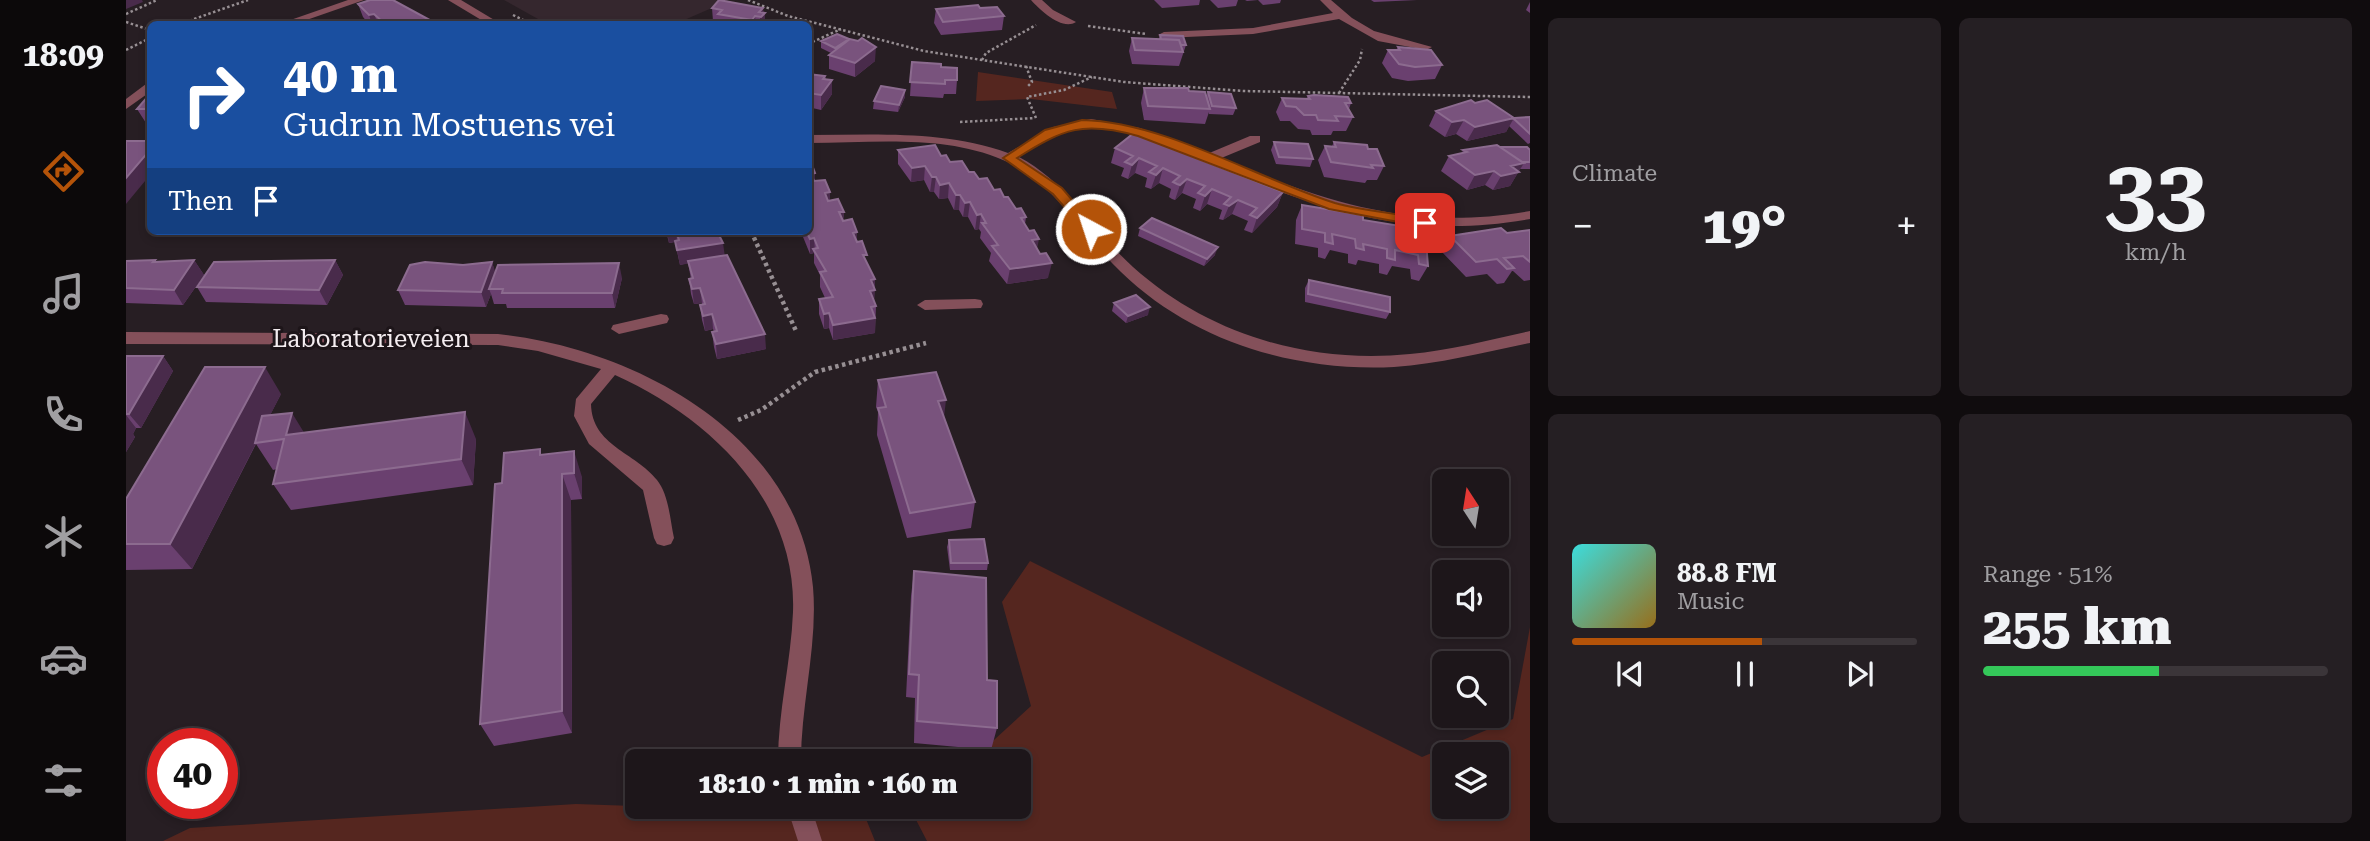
<!DOCTYPE html>
<meta charset="utf-8">
<style>
:root{--surface:#1d161a;--page:#251f23;--text:#f1f3f6;--muted:#a09fa2;--line:#3b3539;--accent:#b45309}
body{margin:0;font-family:"Roboto Serif",serif;background:var(--page);color:var(--text);height:100vh;display:flex;flex-direction:column;font-size:26px;white-space:nowrap}
*{box-sizing:border-box;margin:0}
p{font-size:23px;color:var(--muted)}
.icon{flex:none;width:38px;height:38px;fill:none;stroke:currentColor;stroke-width:2;stroke-linecap:round;stroke-linejoin:round}
.map{position:relative;flex:1;overflow:hidden}
.sheet{display:flex;flex-direction:column;gap:18px;padding:18px;background:#100c0e;width:840px}
.sheet>*{flex:none}
.banner{position:absolute;left:21px;top:21px;width:665px;height:214px;border-radius:10px;box-shadow:0 4px 10px #0003,0 0 0 2px var(--line);background:#1a4fa0;color:#fff;overflow:hidden}
.needle{width:46px;rotate:348deg}
.buttons{position:absolute;left:1306px;top:469px;display:grid;gap:14px}
.buttons a{display:grid;place-items:center;width:77px;height:77px;border-radius:10px;background:var(--surface);box-shadow:0 4px 10px #0003,0 0 0 2px var(--line);font-size:35px}
.speed{position:absolute;left:21px;top:728px;display:flex;gap:14px;font-size:35px;font-weight:700;text-align:center}
.speed>*{display:grid;place-content:center;width:91px;height:91px;border-radius:50%;background:var(--surface);box-shadow:0 4px 10px #0003,0 0 0 2px var(--line);line-height:1}
.speed .limit{border:10px solid #d22;background:#fff;color:#111}
.pin{position:absolute;display:grid;place-items:center;width:60px;height:60px;color:#fff;margin:-30px;border-radius:14px;box-shadow:0 4px 10px #0006}
.me{position:absolute;width:77px;margin:-38px;rotate:320deg;stroke-linejoin:round;filter:drop-shadow(0 0 5px #0008)}
.turn{display:flex;align-items:center;gap:24px;height:147px;padding:0 21px;font-size:32px}
.turn .icon{width:91px;height:91px;stroke-width:2.5}
.turn b{display:block;font-size:49px;line-height:60px}
.then{display:flex;align-items:center;height:66px;padding:0 21px;background:#0003;gap:14px;font-size:26px}
.big{font-size:52px;font-weight:800;line-height:1.1}
.sheet .widget{flex:1;display:flex;flex-direction:column;justify-content:center;gap:10px;min-width:0;padding:0 24px;border-radius:10px;background:var(--page)}
.sheet .dial{align-items:center;gap:0}
.dial b{font-size:91px;line-height:1}
.song{display:flex;align-items:center;gap:21px}
.cover{width:84px;height:84px;border-radius:10px;background:linear-gradient(135deg,hsl(180 70% 55%),hsl(40 70% 35%))}
.played{height:7px;border-radius:4px;background:linear-gradient(90deg,var(--accent) 55%,var(--line) 55%)}
.keys{display:flex;justify-content:space-around;direction:ltr}
.heat{display:flex;justify-content:space-between;align-items:center;font-size:38px;direction:ltr}
.charge{height:10px;border-radius:5px;background:linear-gradient(90deg,#34c759 51%,var(--line) 0)}
.sheet .tiles{flex:1;display:grid;gap:18px;grid-template-columns:repeat(2,1fr)}
.trip{position:absolute;left:499px;top:749px;width:406px;height:70px;border-radius:10px;background:var(--surface);box-shadow:0 4px 10px #0003,0 0 0 2px var(--line);font-weight:800;line-height:70px;text-align:center}
main{display:flex;flex:1;min-height:0}
.menu{display:flex;flex-direction:column;width:126px;justify-content:space-around;align-items:center;background:#0c090a;color:var(--muted)}
.menu .icon{width:49px;height:49px}
.menu .on{color:var(--accent)}
.menu b{font-size:32px;color:var(--text)}
.map>svg:first-child{display:block}
.built{fill:#35272e}
.green{fill:#55261f;fill-rule:evenodd}
.lines{fill:none;stroke-linecap:round;stroke-linejoin:round}
.path-far1{stroke:#978f93;stroke-width:2.5;stroke-dasharray:2.5 2.5;stroke-linecap:butt}
.path{stroke:#978f93;stroke-width:4.5;stroke-dasharray:3.5 3.5;stroke-linecap:butt}
.minor{fill:#84505a;fill-rule:evenodd}
.wall{fill:#6a406f}
.shaded-wall{fill:#492b4b}
.building{fill:#79537d;stroke:#8c6b8f;stroke-width:2}
.route{fill:#b45309;stroke:#753606;stroke-width:2}
.labels{text-anchor:middle;stroke-width:6;stroke-linejoin:round;paint-order:stroke}
.street-label{font-size:24px;fill:#f4edf0;stroke:#1d1519}
</style>
<main>
<nav class="menu">
<b>18:09</b>
<svg class="icon on" aria-label="directions" viewBox="0 0 24 24"><path d="M12 3l9 9-9 9-9-9zM9 14v-3h6M13 9l2 2-2 2"/></svg>
<svg class="icon" aria-label="music" viewBox="0 0 24 24"><path d="M9 18V5l10-2v13"/><circle cx="6" cy="18" r="3"/><circle cx="16" cy="16" r="3"/></svg>
<svg class="icon" aria-label="phone" viewBox="0 0 24 24"><path d="M5 4h4l2 5-3 2q2 4 5 5l2-3 5 2v4C11 20 4 13 5 4z"/></svg>
<svg class="icon" aria-label="climate" viewBox="0 0 24 24"><path d="M12 3v18M4 7l16 10M4 17L20 7"/></svg>
<svg class="icon" aria-label="car" viewBox="0 0 24 24"><path d="M5 17H2v-5l4-1 3-4h7l3 4 3 1v5h-3M9 17h6M6 11h13"/><circle cx="7" cy="17" r="2"/><circle cx="17" cy="17" r="2"/></svg>
<svg class="icon" aria-label="filters" viewBox="0 0 24 24"><path d="M4 7h16M4 17h16"/><circle cx="9" cy="7" r="2"/><circle cx="15" cy="17" r="2"/></svg>
</nav>
<div class="map">
<svg width="1404" height="841" viewBox="0 0 1404 841">
<rect width="100%" height="100%" fill="#271e23"/>
<path class="built" d="M378 0H601L602 1 549 24H421Z"/>
<path class="green" d="M852 72 986 92 991 109 905 99 850 101Z
M904 561 1296 757 1387 719 1404 627V841H801L787 814 795 807H892V761H845L905 706 876 602ZM1318 754H1370V807H1318Z
M450 804 738 814 749 841H37L64 828Z"/>
<g class="lines">
<path class="path-far1" d="M622 0 662 16 798 51 998 82 1117 91 1404 97
M0 14 31 0
M387 15 405 24
M0 22 24 30
M54 24 122 0
M962 26 1020 34
M682 44 715 29
M0 50 24 38
M856 60 860 53 910 25
M900 66 906 82 901 87
M1213 93 1234 60 1236 49
M910 118 901 97 938 90 966 77
M834 122 909 118"/>
<path class="path" d="M625 231 670 331
M612 420 635 410 689 372 800 343"/>
<path class="minor" d="M222 0H238L169 24H153Z
M322 0H335L375 24H362Z
M905 0H916L927 10 950 22C936 31 914 10 905 0Z
M1194 0H1205L1226 18 1248 31 1306 47 1300 50 1252 41 1213 19 1127 34 1038 38 1032 35 1038 32 1127 28 1207 13Z
M20 84H24V92L0 109V99Z
M965 119 1014 128 1081 154 1124 136H1134V142L1093 159C1203 202 1284 232 1404 211V219C1285 240 1199 211 1090 167 1051 152 1009 126 965 127 938 127 914 142 893 157 942 183 967 231 1007 267 1083 335 1183 364 1284 354 1324 350 1364 340 1404 331V343C1359 352 1314 364 1268 367 1170 372 1067 342 995 272 956 235 929 182 877 160 817 134 746 143 682 143V135C750 135 817 130 882 153L927 127Z
M849 299 855 300 857 304 855 308 799 310 791 305 799 300Z
M535 314 541 315 543 319 541 323 493 334 485 329 487 325Z
M0 332 372 334C508 348 672 434 687 587 692 644 675 703 675 761H652C652 711 665 662 667 612 671 500 584 418 489 375L465 404C466 446 509 452 531 480 543 495 544 520 548 538L545 544 538 546 531 544 528 538 517 490 463 444 448 416 450 399 475 369 412 351 372 345 0 344Z
M661 807H685L696 841H672Z"/>
</g>
<path class="wall" d="M1028 0H1074L1073 5 1036 8Z
M1084 0H1112L1110 6 1092 8Z
M1119 0H1155L1154 3 1137 5 1132 0 1121 1Z
M1245 0H1291L1248 2Z
M1404 2V13L1400 10Z
M232 4 311 24H243L237 17Z
M586 8 637 13 639 24H593V22L587 21Z
M854 8 878 16 876 30 815 35 808 23 810 9Z
M1034 35 1060 45 1053 66 1006 64 1003 51 1006 38 1033 39Z
M695 41 749 61 729 77 703 69V55L705 53 695 48Z
M1272 47 1316 65 1309 79 1282 81 1266 78 1256 63 1262 50H1270Z
M786 62 815 67 831 80 830 94H818L817 98 784 96Z
M682 74 699 76 700 79 706 80V94L695 110 682 107Z
M1018 88 1063 91 1080 97 1082 92 1110 108 1107 115 1083 114V112L1079 124 1018 120 1015 103Z
M779 90V97L772 112 747 109 748 101Z
M24 94V123H20L11 109Z
M1182 96 1225 103 1223 109 1227 117 1220 131H1207L1205 135H1186L1184 130 1172 129 1164 121H1154L1150 112 1156 98 1180 99Z
M1349 103 1388 118 1404 117V143L1402 144 1383 126 1380 132 1341 141 1330 134 1319 137 1303 126 1310 111Z
M1148 142 1187 159 1184 167 1150 164 1145 150Z
M1208 142 1242 149 1258 166 1251 180H1241L1239 183 1198 177 1192 160 1199 146H1206Z
M1374 147 1404 150V169H1394L1384 186 1367 190 1359 185 1341 190 1315 171 1323 156 1336 153 1337 150Z
M989 148 1157 192 1151 207 1126 233 1118 230 1122 221 1106 214 1097 220 1093 219 1096 210 1081 204 1074 211 1067 208 1070 199 1056 193 1049 200 1046 199 1043 197 1045 189 1033 183 1025 189 1019 187 1021 178 1009 173 1002 179 995 176 998 168 985 163Z
M772 150 815 156 824 162 843 172 878 197 890 209 900 217 899 224 911 249 922 278 881 284 863 261 865 253 854 238 855 232 853 229 849 230 842 217H837L833 210H828L822 198 813 199 808 192H804L798 180 785 182 772 164Z
M689 173V181L704 201 718 212 717 221 731 232V242L749 279 748 302 750 306 749 333 707 340 703 328 698 329 693 314V299L699 298 694 287V275L688 263V253L684 254 675 232 671 233 670 231H682Z
M1176 205 1237 220 1299 230 1302 266 1293 281 1285 279 1284 269 1266 266 1261 275 1253 273V264L1232 260 1230 265 1222 263V254L1204 250 1199 259 1192 257V248L1169 244 1170 220Z
M1014 228 1089 255 1078 266 1012 236Z
M1404 230V280L1398 281 1387 271H1386L1378 283 1371 284 1361 274 1340 277 1315 251 1324 236 1381 233Z
M540 231H591L598 255 640 349 591 359 588 347 586 332H588L587 329 579 331 576 320 574 305 576 304V303L568 304 565 294 563 279H565L562 263 554 265 549 242 543 243Z
M29 260 31 262 68 260 78 275 57 305 0 303V261Z
M209 260 217 275 201 305 80 302 71 287Z
M366 262 369 273 496 278 489 308H381L380 304H368L365 294 360 307 279 305 272 290 337 265Z
M1183 280 1264 312 1260 319 1179 302V288Z
M988 303 1022 315 1000 323 986 311Z
M0 356H37L47 371 15 428H10L7 434 9 437 0 452Z
M752 380 818 417 849 502 845 528 781 538 751 435 752 412 750 407Z
M155 394 144 415 178 433 350 439 347 485 165 510 147 484 151 469 147 470 130 444 66 569 0 570V499Z
M416 455 456 477V499L445 500 446 733 368 746 354 724 376 483Z
M823 540 862 563 861 570H824L821 547Z
M788 571 861 680 871 728 865 750 788 743 789 698 780 697 785 596Z"/>
<path class="shaded-wall" d="M0 0H16L17 2 0 9Z
M637 8 638 14 639 13V24H635L633 12Z
M248 14 252 24H246L243 15Z
M629 16 630 24H626V20Z
M750 47 749 61 729 77V63Z
M699 76 700 89 706 80V94L695 110V95L697 79Z
M779 90V97L772 112 773 105Z
M1388 118 1380 132 1341 141 1349 127Z
M1338 120 1330 134 1319 137 1326 122Z
M24 150V175L0 204V178Z
M1013 158 1009 173 1002 179 1006 165Z
M1398 163 1384 186 1367 190 1375 176 1385 166Z
M799 166 798 180 785 182 786 168Z
M1037 168 1033 183 1025 189 1030 175Z
M1368 171 1359 185 1341 190 1349 175Z
M689 173V188L685 174Z
M806 177H810L808 192H804Z
M1061 179 1056 193 1049 200 1054 185Z
M823 183 822 198 813 199 814 185Z
M1086 189 1081 204 1074 211 1079 196Z
M704 192V207L699 193Z
M1157 192 1151 207 1126 233 1131 218Z
M830 195H834L833 210H828Z
M1112 200 1106 214 1097 220 1103 206Z
M844 202 842 217H837L839 203Z
M713 212H718L717 226Z
M855 214 853 229 849 230 851 215Z
M541 231H550L551 241 543 243Z
M731 232V247L727 233Z
M688 238 689 251 687 249 688 253 684 254V239Z
M913 239 910 254 906 240Z
M597 243 599 257 554 265 551 250Z
M1092 247 1089 255 1078 266 1081 259Z
M68 260 78 275 57 305 48 290Z
M209 260 217 275 201 305 193 290Z
M366 262 371 277 363 289 365 294 360 307 355 292Z
M493 263 496 278 489 308 486 293Z
M926 263 922 278 881 284 884 269Z
M749 279 748 305 743 306 745 280Z
M574 288 576 303 568 304 566 289Z
M1024 307 1022 315 1000 323 1002 316Z
M703 313V328L698 329V314Z
M586 314 587 329 579 331 577 316Z
M749 318V333L707 340V325Z
M639 334 640 349 591 359 590 344Z
M37 356 47 371 15 428 3 414Z
M139 367 155 394 66 569 44 544Z
M820 400 817 426 812 401Z
M339 412 350 439 347 485 335 459Z
M166 413 182 439 160 435Z
M0 415 10 428 7 434 9 437 0 452Z
M448 451 456 477V499L448 473Z
M436 474 445 500 446 733 436 711Z"/>
<path class="building" d="M244 0H267L311 24H266L265 23 259 24 248 14 243 15 232 4Z
M593 0 637 8 633 12 639 13 635 17 629 16 626 20 592 14 596 10 586 8Z
M852 5 854 8 871 7 878 16 817 22 810 9Z
M668 20 677 24H659Z
M711 34 723 39 709 48 695 41Z
M1034 35 1057 36 1060 45H1055L1053 40 1035 39Z
M736 38 750 47 729 63 703 55 724 39 732 41Z
M1006 38 1053 40 1057 52 1009 50Z
M1272 47 1305 50 1316 65 1289 67 1273 64 1262 50H1274Z
M786 62 815 64V67L831 68V80H819V84L784 82Z
M682 74 699 76 697 79 706 80 695 95 682 93Z
M755 86 779 90 773 105 748 101Z
M1018 88H1062L1063 91 1079 92 1084 109 1022 106Z
M1082 92 1105 94 1110 108 1086 106Z
M24 94V109H11Z
M1188 95 1222 97 1225 103H1219L1227 117 1209 116 1212 121 1192 120 1190 115H1178L1170 107 1160 106 1156 98 1184 99 1182 96Z
M1345 100 1349 103 1361 100 1388 118 1349 127 1338 120 1326 122 1310 111Z
M1404 117V134L1387 118Z
M1008 133 1157 192 1131 218 1124 215 1131 208 1112 200 1103 206 1098 204 1105 197 1086 189 1079 196 1072 193 1079 186 1061 179 1054 185 1051 184 1047 182 1054 176 1037 168 1030 175 1023 172 1031 166 1013 158 1006 165 999 162 1007 156 989 148Z
M0 141H24V150L0 178Z
M1148 142 1182 144 1187 159 1153 157Z
M1208 142 1241 145 1242 149H1251L1258 166 1245 165 1247 168 1205 162 1199 146 1210 147Z
M809 145 815 156 820 155 824 162 836 161 843 172H848L853 179 861 178 868 190 874 189 878 197H882L890 209 895 208 900 217 895 218 903 231 908 230 913 239 906 240 914 254 920 253 926 263 884 269 866 246 872 245 856 223H860L855 214 851 215 844 202 839 203 834 195H830L823 183 814 185 810 177H806L799 166 786 168 772 150Z
M1371 145 1398 163 1385 166 1393 172 1375 176 1368 171 1349 175 1323 156 1341 152 1337 150Z
M1374 147H1401L1404 150V162H1396Z
M682 162H685L689 173 685 174 688 181 699 180 704 192 699 193 702 201 712 199 718 212H713L717 221 726 219 731 232 727 233 731 242 736 241 741 255H737L749 279 745 280 749 290 744 291 750 306 745 307 749 318 707 325 703 313 698 314 693 299 707 297 694 272 700 271 687 249 692 248 688 238 684 239 680 231H682Z
M1176 205 1237 215V220L1299 230 1302 266 1293 264 1292 255 1269 250V260L1261 258V249L1237 244 1238 250 1230 248 1229 239 1206 234 1207 244 1199 242V233L1176 229Z
M1026 218 1092 247 1081 259 1014 228Z
M1375 228 1381 233 1404 230V262L1397 256 1378 258 1388 268 1381 269 1371 259 1350 262 1324 236Z
M550 231H591L597 243 551 250 549 241 553 240Z
M601 255 639 334 590 344 586 332 591 331 586 314 577 316 574 305 579 304 574 288 566 289 563 279 567 278 562 261Z
M29 260 27 262 68 260 48 290 0 288V261Z
M209 260 193 290 71 287 88 262Z
M299 262 337 265 366 262 355 292 272 290 284 265Z
M493 263 486 293H376L377 289H363L372 265Z
M1183 280 1264 297V312L1182 294Z
M1010 295 1024 307 1002 316 988 303Z
M0 356H37L3 414H0Z
M79 367H139L44 544H0V499Z
M810 372 820 400 812 401 849 502 784 513 752 408 760 407 752 380Z
M339 412 335 459 147 484 158 439 129 443 136 416 166 413 160 435Z
M414 449V455L448 451V473L436 474V711L354 724 369 484 376 483 378 453Z
M858 539 862 563H825L823 540Z
M788 571 860 578 861 680 871 681V728L791 721 793 675 783 674Z"/>
<path class="route" d="M956 120C1039 122 1130 178 1209 203 1238 211 1269 213 1299 219L1305 223 1299 227 1203 209 1012 136C958 121 938 128 891 158L936 188 971 229 960 232 927 194 877 158 919 130Z"/>
<g class="labels">
<g class="street-label">
<text x="245" y="347">Laboratorieveien</text>
</g>
</g>
</svg>
<div class="buttons">
<a><svg class="needle" viewBox="-14 -14 28 28"><path d="M0-13l5 13h-10z" fill="#e53935"/><path d="M0 13l5-13h-10z" fill="#a09fa2"/></svg></a>
<a><svg class="icon" aria-label="sound" viewBox="0 0 24 24"><path d="M4 9h4l5-4v14l-5-4H4zM17 9q2 3 0 6"/></svg></a>
<a><svg class="icon" aria-label="search" viewBox="0 0 24 24"><circle cx="10" cy="10" r="6"/><path d="M15 15l6 6"/></svg></a>
<a><svg class="icon" aria-label="layers" viewBox="0 0 24 24"><path d="M12 4l9 5-9 5-9-5zM3 14l9 5 9-5"/></svg></a>
</div>
<div class="speed"><div class="limit">40</div></div>
<div class="pin" style="left:1299px;top:223px;background:#d93025"><svg class="icon" aria-label="arrive" viewBox="0 0 24 24"><path d="M6 21V4h12l-3 4 3 4H6"/></svg></div>
<svg class="me" style="left:965px;top:229px" viewBox="-20 -20 40 40"><circle r="17" fill="#b45309" stroke="#fff" stroke-width="3"/><path d="M0-11L8 9 0 5-8 9z" fill="#fff"/></svg>
<div class="trip">18:10 · 1 min · 160 m</div>
<div class="banner">
<div class="turn"><svg class="icon" aria-label="right" viewBox="0 0 24 24"><path d="M7 20v-9h11M14 6l5 5-5 5"/></svg><div><b>40 m</b>Gudrun Mostuens vei</div></div>
<div class="then">Then<svg class="icon" aria-label="arrive" viewBox="0 0 24 24"><path d="M6 21V4h12l-3 4 3 4H6"/></svg></div>
</div>
</div>
<section class="sheet">
<div class="tiles">
<div class="widget"><p>Climate</p>
<div class="heat"><a>−</a><b class="big">19°</b><a>+</a></div>
</div>
<div class="widget dial"><b>33</b><p>km/h</p></div>
<div class="widget">
<div class="song"><i class="cover"></i><div><b>88.8 FM</b><p>Music</p></div></div>
<div class="played"></div>
<div class="keys"><svg class="icon" aria-label="previous" viewBox="0 0 24 24"><path d="M18 5L8 12l10 7zM5 5v14"/></svg><svg class="icon" aria-label="pause" viewBox="0 0 24 24"><path d="M8 5v14M16 5v14"/></svg><svg class="icon" aria-label="next" viewBox="0 0 24 24"><path d="M6 5l10 7-10 7zM19 5v14"/></svg></div>
</div>
<div class="widget"><p>Range · 51%</p><b class="big">255 km</b><div class="charge"></div></div>
</div>
</section>
</main>
